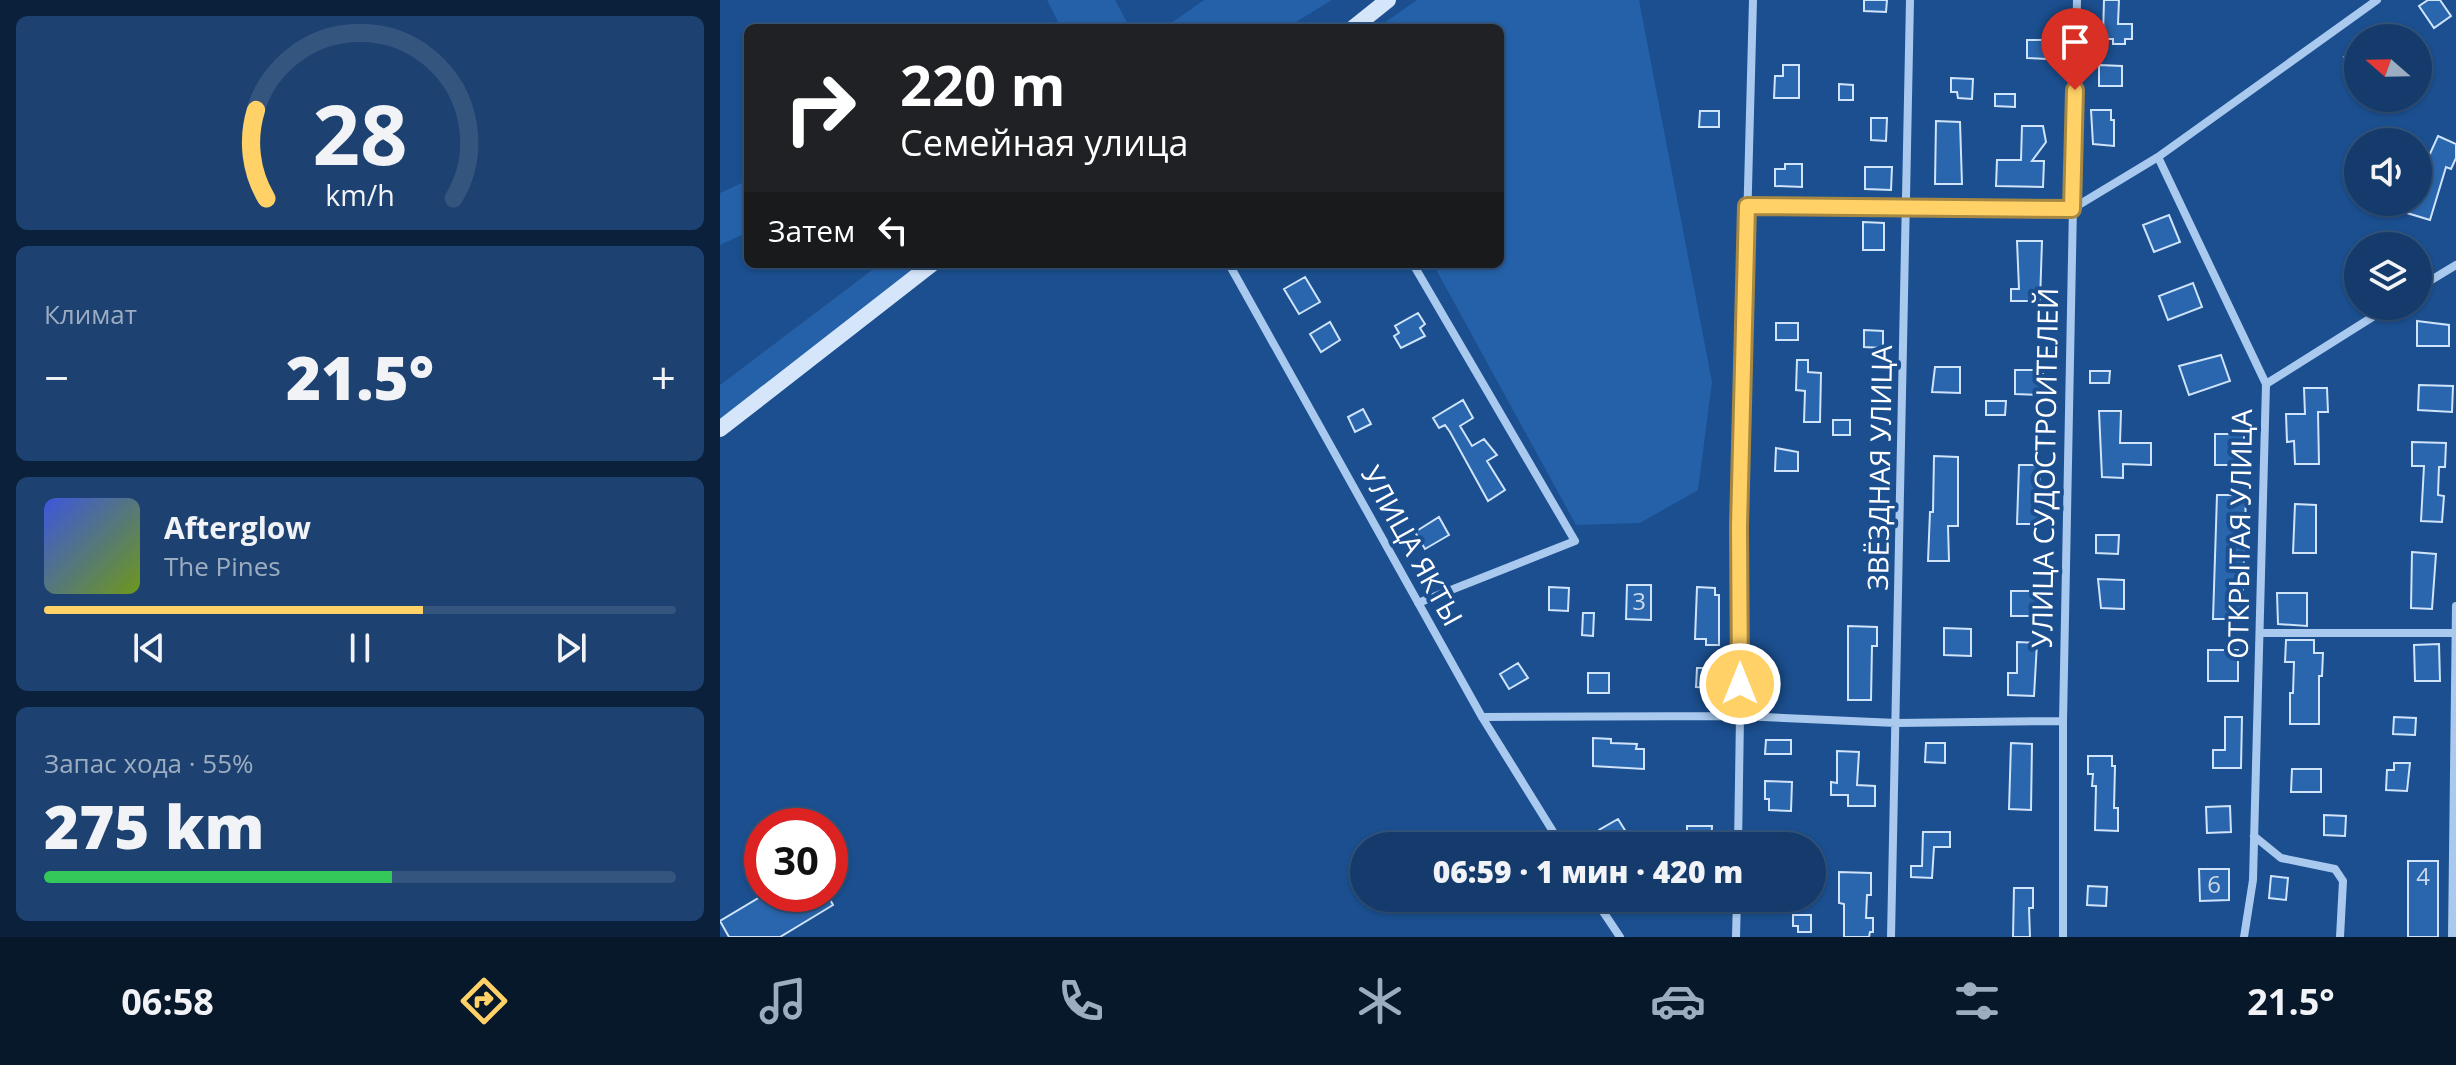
<!DOCTYPE html>
<html lang="ru">
<meta charset="utf-8">
<style>
:root{--surface:#143b6b;--page:#1d4271;--text:#f1f3f6;--muted:#9dadc1;--line:#33557e;--accent:#ffd166}
body{margin:0;font-family:"Open Sans",sans-serif;background:var(--page);color:var(--text);height:100vh;display:flex;flex-direction:column;font-size:30px;white-space:nowrap}
*{box-sizing:border-box;margin:0}
p{font-size:26px;color:var(--muted)}
.icon{flex:none;width:44px;height:44px;fill:none;stroke:currentColor;stroke-width:2;stroke-linecap:round;stroke-linejoin:round}
.map{position:relative;flex:1;overflow:hidden}
.sheet{display:flex;flex-direction:column;gap:16px;padding:16px;background:#0b203b;width:720px}
.sheet>*{flex:none}
.guide{position:absolute;left:24px;top:24px;width:760px;height:244px;border-radius:12px;box-shadow:0 2px 6px #0004,0 0 0 2px var(--line);background:#202124;color:#fff;overflow:hidden}
.needle{width:52px;rotate:290deg}
.buttons{position:absolute;left:1624px;top:24px;display:grid;gap:16px}
.buttons a{display:grid;place-items:center;width:88px;height:88px;border-radius:50%;background:var(--surface);box-shadow:0 2px 6px #0004,0 0 0 2px var(--line);font-size:40px}
.speed{position:absolute;left:24px;top:808px;display:flex;gap:16px;font-size:40px;font-weight:700;text-align:center}
.speed>*{display:grid;place-content:center;width:104px;height:104px;border-radius:50%;background:var(--surface);box-shadow:0 2px 6px #0004,0 0 0 2px var(--line);line-height:1}
.speed .limit{border:12px solid #d22;background:#fff;color:#111}
.pin{position:absolute;display:grid;place-items:center;width:68px;height:68px;color:#fff;margin:-82px -34px;border-radius:50% 50% 50% 0;rotate:-45deg;box-shadow:0 0 8px #0007}
.pin .icon{rotate:45deg}
.me{position:absolute;width:88px;margin:-44px;rotate:0deg;stroke-linejoin:round;filter:drop-shadow(0 0 6px #0008)}
.turn{display:flex;align-items:center;gap:28px;height:168px;padding:0 24px;font-size:36px}
.turn .icon{width:104px;height:104px;stroke-width:2.5}
.turn b{display:block;font-size:56px;line-height:68px}
.then{display:flex;align-items:center;height:76px;padding:0 24px;background:#0003;gap:16px;font-size:30px}
.big{font-size:60px;font-weight:800;line-height:1.1}
.sheet .widget{flex:1;display:flex;flex-direction:column;justify-content:center;gap:12px;min-width:0;padding:0 28px;border-radius:12px;background:var(--page)}
.sheet .dial{align-items:center;gap:0}
.dial svg{height:208px;overflow:visible;fill:none;stroke:var(--line);stroke-width:7;stroke-linecap:round;text-anchor:middle}
.dial text{fill:var(--text);stroke:none}
.song{display:flex;align-items:center;gap:24px}
.cover{width:96px;height:96px;border-radius:12px;background:linear-gradient(135deg,hsl(230 70% 55%),hsl(80 70% 35%))}
.played{height:8px;border-radius:4px;background:linear-gradient(90deg,var(--accent) 60%,var(--line) 60%)}
.keys{display:flex;justify-content:space-around;direction:ltr}
.heat{display:flex;justify-content:space-between;align-items:center;font-size:44px;direction:ltr}
.charge{height:12px;border-radius:6px;background:linear-gradient(90deg,#34c759 55%,var(--line) 0)}
.trip{position:absolute;left:630px;top:832px;width:476px;height:80px;border-radius:40px;background:var(--surface);box-shadow:0 2px 6px #0004,0 0 0 2px var(--line);font-weight:800;line-height:80px;text-align:center}
.dock{display:flex;height:128px;justify-content:space-around;align-items:center;background:#08182b;color:var(--muted)}
.dock .icon{width:56px;height:56px}
.dock .selected{color:var(--accent)}
.dock b{font-size:36px;color:var(--text)}
main{display:flex;flex:1;min-height:0}
.map>svg:first-child{display:block}
.green{fill:#2461a8}
.building{fill:#2a66ad;stroke:#cfe3fa;stroke-width:2}
.lines{fill:none;stroke-linecap:round;stroke-linejoin:round}
.street{stroke:#a9c9ee;stroke-width:8}
.secondary{stroke:#d6e6fa;stroke-width:16}
.route-casing{stroke:#a68842;stroke-width:20}
.route{stroke:#ffd166;stroke-width:14}
.labels{text-anchor:middle;stroke-width:8;stroke-linejoin:round;paint-order:stroke}
.number-label{font-size:24px;fill:#cad9ea}
.street-label{font-size:28px;fill:#fff;stroke:#1b4f8f}
</style>
<main>
<section class="sheet">
<div class="widget dial"><svg viewBox="0 0 100 80">
<path d="M14 69A42 42 0 1 1 86 69"/>
<path d="M14 69A42 42 0 0 1 10 35" stroke="#ffd166"/>
<text x="50" y="56" font-size="32" font-weight="700">28</text>
<text x="50" y="72" font-size="11">km/h</text>
</svg></div>
<div class="widget"><p>Климат</p>
<div class="heat"><a>−</a><b class="big">21.5°</b><a>+</a></div>
</div>
<div class="widget">
<div class="song"><i class="cover"></i><div><b>Afterglow</b><p>The Pines</p></div></div>
<div class="played"></div>
<div class="keys"><svg class="icon" aria-label="previous" viewBox="0 0 24 24"><path d="M18 5L8 12l10 7zM5 5v14"/></svg><svg class="icon" aria-label="pause" viewBox="0 0 24 24"><path d="M8 5v14M16 5v14"/></svg><svg class="icon" aria-label="next" viewBox="0 0 24 24"><path d="M6 5l10 7-10 7zM19 5v14"/></svg></div>
</div>
<div class="widget"><p>Запас хода · 55%</p><b class="big">275 km</b><div class="charge"></div></div>
</section>
<div class="map">
<svg width="1736" height="937" viewBox="0 0 1736 937">
<rect width="100%" height="100%" fill="#1b4f8f"/>
<path class="green" d="M327 0H395L410 28H341Z
M484 0H612L566 28H444Z
M697 0H919L992 382 978 490 920 523 856 525 713 264H780V28H657Z
M28 180V232L0 245V193Z
M160 264H204L0 432V385Z"/>
<path class="building" d="M1144 0H1167L1166 12 1144 11Z
M1384 0H1399L1398 24H1412V39H1405V44H1393V39H1386V35H1383Z
M1708 0H1720L1731 16 1714 28 1699 6Z
M1307 40H1327V59L1307 58Z
M1638 47V77L1624 57Z
M1063 65H1079V98H1054L1055 76H1063Z
M1379 65 1402 66V86H1379Z
M1231 78 1253 79 1252 99 1238 98 1237 92H1231Z
M1119 84 1133 85V100H1119Z
M1275 94H1295V107L1275 106Z
M1371 110H1391V120H1394V146L1373 144Z
M980 111H999V127H979Z
M1151 118H1167L1166 141 1151 140Z
M1216 121 1240 122 1242 184H1215Z
M1302 126H1323L1326 142 1312 161H1324L1323 187 1276 186 1277 160H1301Z
M1718 136 1736 144V158L1731 169 1726 167 1710 220 1687 213 1691 202H1698V180Z
M1065 164H1082V187L1055 186V169H1065Z
M1145 167H1172L1171 190 1145 189Z
M1449 215 1460 242 1434 252 1423 225Z
M1143 222 1164 223V250H1143Z
M1297 241H1322L1320 301H1291V289H1299Z
M585 277 600 302 579 314 564 289Z
M1473 283 1482 307 1448 320 1439 296Z
M698 313 705 324 700 328 705 336 681 348 674 336 679 333 675 326Z
M1697 321 1729 325V346H1697Z
M610 322 620 340 601 352 590 334Z
M1056 323H1078V340H1056Z
M1144 330 1163 331V348L1144 347Z
M1501 355 1510 381 1469 395 1459 366Z
M1077 360H1088V372L1101 373 1100 422H1084L1085 391 1076 390Z
M1215 367H1240V393L1212 392Z
M1295 370H1323L1322 395 1295 394Z
M1370 371H1390L1389 383H1370Z
M1699 385 1733 386 1732 412 1698 410Z
M1584 388H1607L1608 412H1598L1599 464H1575L1574 441 1567 442 1566 414H1585Z
M743 400 753 418 740 426 752 446 764 439 777 455 767 461 785 490 768 501 730 432 725 425 719 428 713 418Z
M1266 401H1286L1285 415H1266Z
M643 409 651 424 635 432 628 417Z
M1379 411H1401L1400 443H1431V465L1403 464V478L1382 477Z
M1113 420H1130V435H1113Z
M1495 434H1524V465H1495Z
M1692 442 1726 443 1725 467H1719L1718 495 1724 496 1722 522 1701 521 1704 466H1692Z
M1056 448 1078 452V471H1055Z
M1214 456 1238 457V526H1228L1229 561H1208L1210 512H1213Z
M1299 465H1320L1319 524H1297Z
M1497 495H1526L1522 619H1493Z
M1575 504 1596 505V553H1573Z
M719 517 729 535 705 549 695 532Z
M1376 535H1399L1398 554 1376 553Z
M1692 552 1716 554 1712 609 1691 608Z
M1378 579 1404 580V609L1381 608Z
M907 585H931V620L906 619Z
M829 587 849 588 848 611 829 610Z
M977 587 995 588V595H999V645H986V639H975Z
M1291 591H1318V616H1291Z
M1557 593H1587V626L1558 624Z
M863 613H874L873 636 862 635Z
M1128 626 1157 627V646H1152L1151 700H1128Z
M1224 628 1251 629V656L1224 655Z
M1566 640H1594V653H1603L1602 676H1599V724H1570V693H1573L1574 662H1565Z
M1297 642 1317 643 1314 696 1288 695V673H1297Z
M1719 644 1720 681H1695L1694 645Z
M1488 650H1518V681H1488Z
M798 663 808 678 789 689 780 674Z
M977 668H999L998 688 976 687Z
M868 673H889V693H868Z
M1505 717H1522L1521 768H1493V750H1505Z
M1674 717 1696 718 1695 735 1673 734Z
M873 738 891 739V743L917 744 916 749H924V769L873 766Z
M1046 740H1071V754H1045Z
M1206 743H1225V763L1205 762Z
M1291 743 1312 744 1311 810 1289 809Z
M1117 751 1139 752 1137 785 1155 786V806H1128V795H1111V782L1117 783Z
M1368 756H1392V766H1395L1394 808H1398V831L1375 830 1376 786H1372L1373 774H1368Z
M1674 763H1690L1687 791 1666 790 1667 770H1674Z
M1572 769H1601V792H1571Z
M1045 781 1072 782 1071 811 1049 810V799H1045Z
M1510 806 1511 832 1487 833 1486 807Z
M1604 815 1626 816 1625 836 1604 835Z
M898 819 911 840 901 846H884L878 835 879 830Z
M967 826H992L991 846H967Z
M1203 832H1230V847H1214L1212 878 1191 877V866H1202Z
M1688 861H1718V937H1688Z
M1479 869H1509V900L1480 901Z
M1119 872 1151 873V895H1147L1146 918H1153V932H1150L1149 937H1124V904L1119 903Z
M1551 876 1568 878 1566 900 1549 898Z
M1368 886 1387 887 1386 906 1367 905Z
M1294 888H1313V908H1309L1310 937H1293Z
M45 894H107L113 905 60 937H9L0 921Z
M1073 915H1091V932H1078V926H1073Z"/>
<g class="lines">
<path class="street" d="M1438 157 1546 384 1533 880 1524 937
M1027 206 1352 209 1438 157 1657 0
M509 264 762 717 842 846
M693 264 855 541 698 603
M1698 288 1736 265
M1546 384 1670 306
M1540 633H1736
M762 717 1020 716 1176 723 1343 721
M1534 836 1561 858 1615 869 1623 881 1620 937
M1018 846 1020 716 1019 526 1033 0
M874 898 900 937
M1016 937 1017 898
M1171 937 1190 0
M1343 937V721L1357 0
M1732 937 1736 606"/>
<path class="secondary" d="M633 28 668 0
M0 429 212 264"/>
</g>
<g class="lines">
<defs>
<path id="route" d="M1020 684 1019 526 1027 206 1352 209 1355 90"/>
</defs>
<use href="#route" class="route-casing"/>
<use href="#route" class="route"/>
</g>
<g class="labels">
<g class="number-label">
<text x="919" y="610">3</text>
<text x="1703" y="885">4</text>
<text x="1494" y="893">6</text>
</g>
<g class="street-label">
<text transform="translate(1160 468) rotate(-89)" y="10">ЗВЁЗДНАЯ УЛИЦА</text>
<text transform="translate(1325 468) rotate(-89)" y="10">УЛИЦА СУДОСТРОИТЕЛЕЙ</text>
<text transform="translate(1520 534) rotate(-89)" y="10">ОТКРЫТАЯ УЛИЦА</text>
<text transform="translate(692 546) rotate(61)" y="10">УЛИЦА ЯКТЫ</text>
</g>
</g>
</svg>
<div class="buttons">
<a><svg class="needle" viewBox="-14 -14 28 28"><path d="M0-13l5 13h-10z" fill="#e53935"/><path d="M0 13l5-13h-10z" fill="#9dadc1"/></svg></a>
<a><svg class="icon" aria-label="sound" viewBox="0 0 24 24"><path d="M4 9h4l5-4v14l-5-4H4zM17 9q2 3 0 6"/></svg></a>
<a><svg class="icon" aria-label="layers" viewBox="0 0 24 24"><path d="M12 4l9 5-9 5-9-5zM3 14l9 5 9-5"/></svg></a>
</div>
<div class="speed"><div class="limit">30</div></div>
<div class="pin" style="left:1355px;top:90px;background:#d93025"><svg class="icon" aria-label="arrive" viewBox="0 0 24 24"><path d="M6 21V4h12l-3 4 3 4H6"/></svg></div>
<svg class="me" style="left:1020px;top:684px" viewBox="-20 -20 40 40"><circle r="17" fill="#ffd166" stroke="#fff" stroke-width="3"/><path d="M0-11L8 9 0 5-8 9z" fill="#fff"/></svg>
<div class="trip">06:59 · 1 мин · 420 m</div>
<div class="guide">
<div class="turn"><svg class="icon" aria-label="right" viewBox="0 0 24 24"><path d="M7 20v-9h11M14 6l5 5-5 5"/></svg><div><b>220 m</b>Семейная улица</div></div>
<div class="then">Затем<svg class="icon" aria-label="left" viewBox="0 0 24 24"><path d="M17 20v-9H6M10 6l-5 5 5 5"/></svg></div>
</div>
</div>
</main>
<nav class="dock">
<b>06:58</b>
<svg class="icon selected" aria-label="directions" viewBox="0 0 24 24"><path d="M12 3l9 9-9 9-9-9zM9 14v-3h6M13 9l2 2-2 2"/></svg>
<svg class="icon" aria-label="music" viewBox="0 0 24 24"><path d="M9 18V5l10-2v13"/><circle cx="6" cy="18" r="3"/><circle cx="16" cy="16" r="3"/></svg>
<svg class="icon" aria-label="phone" viewBox="0 0 24 24"><path d="M5 4h4l2 5-3 2q2 4 5 5l2-3 5 2v4C11 20 4 13 5 4z"/></svg>
<svg class="icon" aria-label="climate" viewBox="0 0 24 24"><path d="M12 3v18M4 7l16 10M4 17L20 7"/></svg>
<svg class="icon" aria-label="car" viewBox="0 0 24 24"><path d="M5 17H2v-5l4-1 3-4h7l3 4 3 1v5h-3M9 17h6M6 11h13"/><circle cx="7" cy="17" r="2"/><circle cx="17" cy="17" r="2"/></svg>
<svg class="icon" aria-label="filters" viewBox="0 0 24 24"><path d="M4 7h16M4 17h16"/><circle cx="9" cy="7" r="2"/><circle cx="15" cy="17" r="2"/></svg>
<b>21.5°</b>
</nav>
